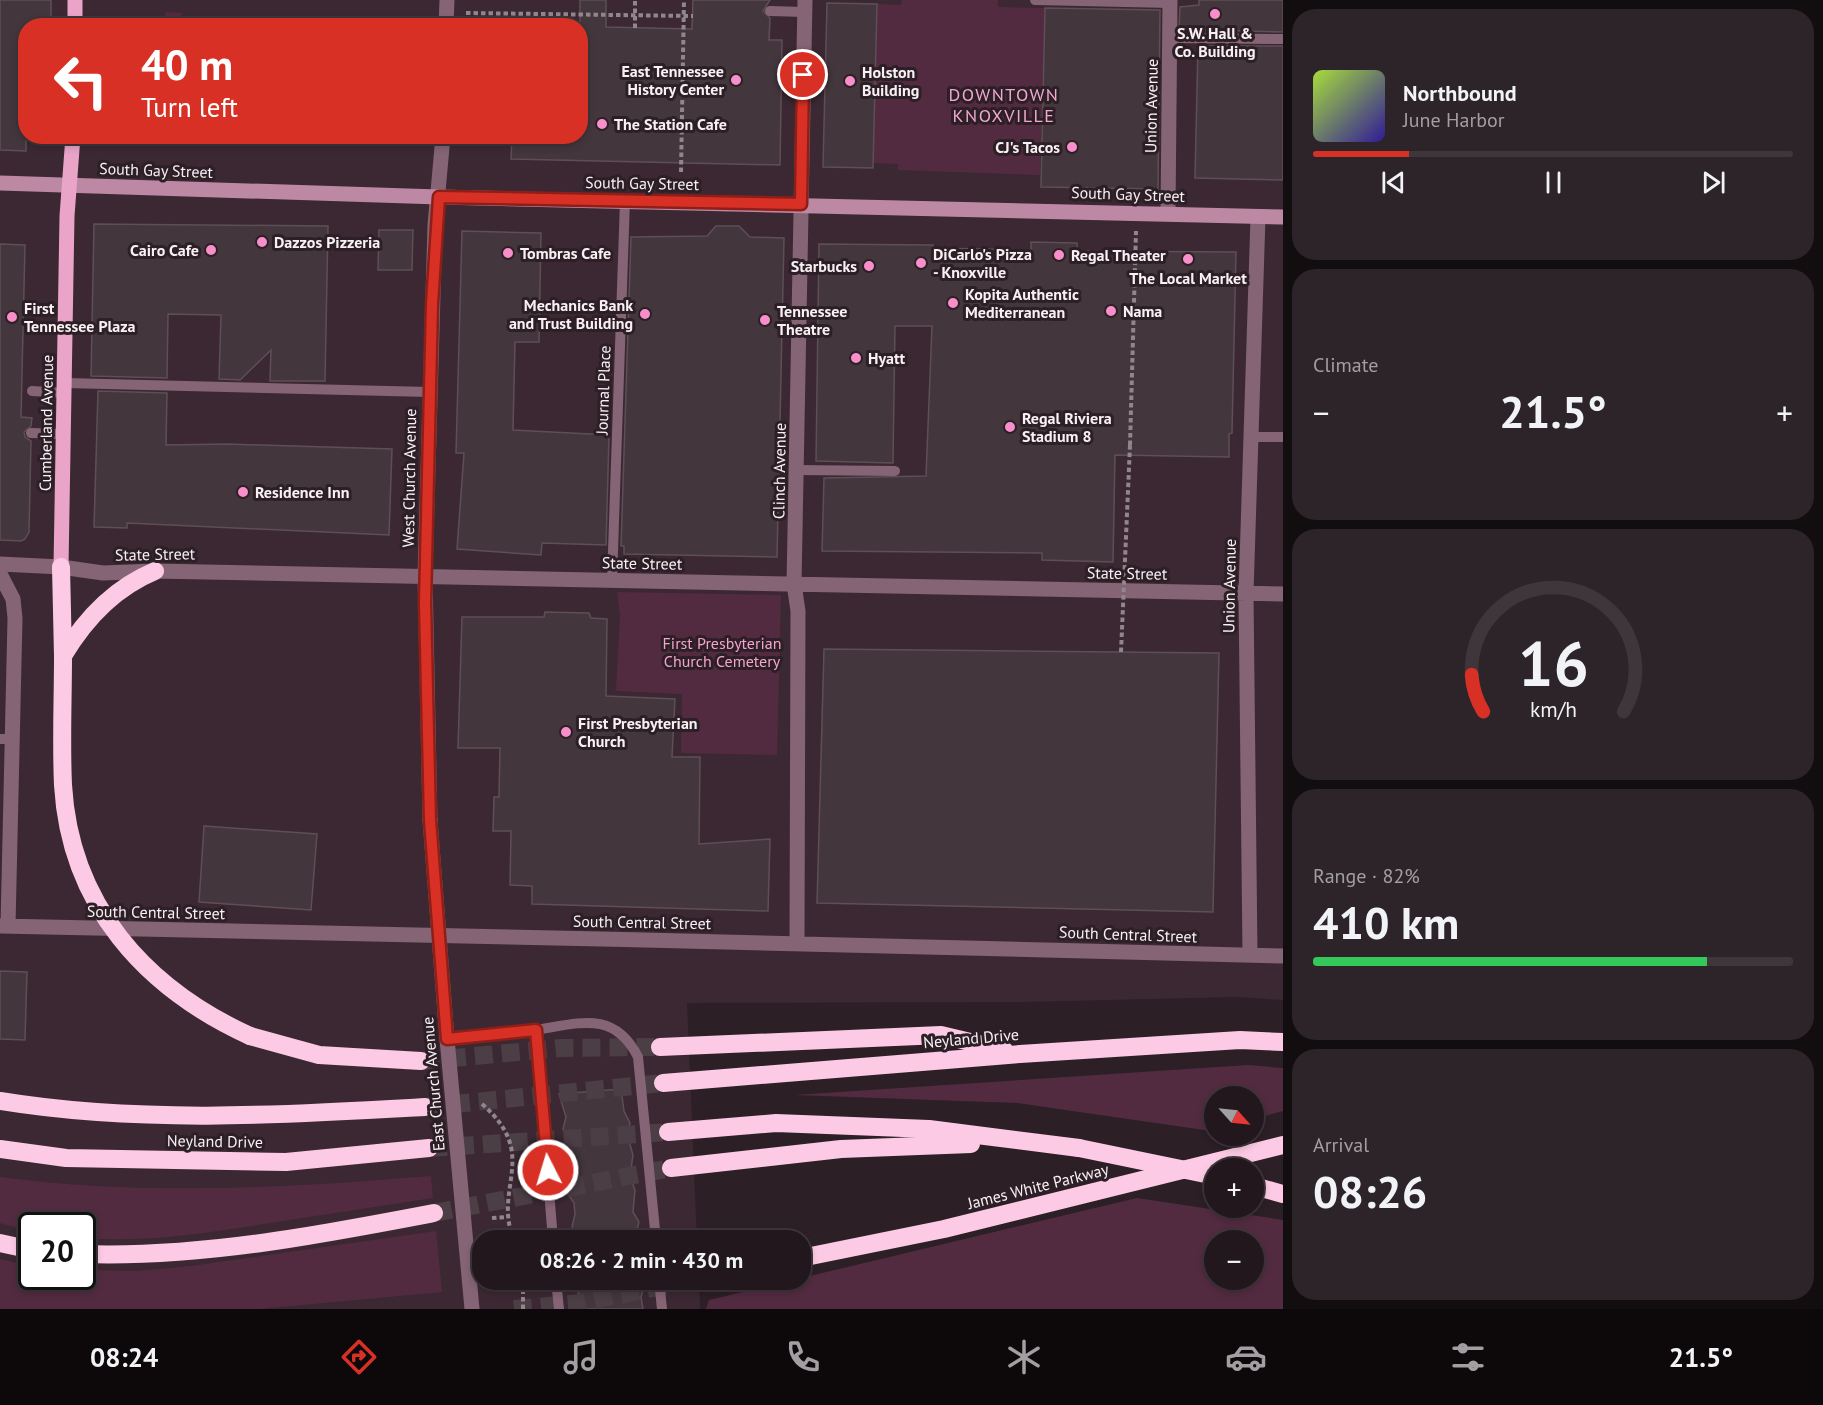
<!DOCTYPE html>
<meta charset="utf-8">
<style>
:root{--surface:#21171c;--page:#2d2429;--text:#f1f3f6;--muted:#a29fa3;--line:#3e363b;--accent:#d93025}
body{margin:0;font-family:"PT Sans",sans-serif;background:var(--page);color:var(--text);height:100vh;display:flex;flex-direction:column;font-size:22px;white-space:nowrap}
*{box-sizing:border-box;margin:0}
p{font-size:20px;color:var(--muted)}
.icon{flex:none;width:33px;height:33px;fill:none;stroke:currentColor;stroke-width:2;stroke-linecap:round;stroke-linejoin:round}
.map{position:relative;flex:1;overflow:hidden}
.details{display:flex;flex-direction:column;gap:9px;padding:9px;background:#120d0f;width:540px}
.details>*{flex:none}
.hud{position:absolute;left:18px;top:18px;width:570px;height:126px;border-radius:24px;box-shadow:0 3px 9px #0003,0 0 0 2px var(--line);background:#d93025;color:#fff;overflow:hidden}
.needle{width:39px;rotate:117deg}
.buttons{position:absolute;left:1204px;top:1086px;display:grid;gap:12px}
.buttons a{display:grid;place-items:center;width:60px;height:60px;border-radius:50%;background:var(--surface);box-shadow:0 3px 9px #0003,0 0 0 2px var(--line);font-size:30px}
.speed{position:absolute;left:18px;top:1212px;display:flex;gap:12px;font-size:30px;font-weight:700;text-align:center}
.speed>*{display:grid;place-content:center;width:78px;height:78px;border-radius:50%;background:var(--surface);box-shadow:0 3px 9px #0003,0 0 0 2px var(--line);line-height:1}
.speed .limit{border:3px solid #111;border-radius:9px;background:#fff;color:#111}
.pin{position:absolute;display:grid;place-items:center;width:51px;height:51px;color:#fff;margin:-26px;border:3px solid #fff;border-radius:50%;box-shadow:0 2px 6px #0007}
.me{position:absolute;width:66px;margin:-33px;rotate:355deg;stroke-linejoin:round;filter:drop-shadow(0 0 4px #0008)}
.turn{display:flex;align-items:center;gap:21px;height:126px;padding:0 24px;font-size:27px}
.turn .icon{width:78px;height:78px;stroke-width:2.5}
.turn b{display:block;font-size:42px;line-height:51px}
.big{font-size:45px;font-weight:700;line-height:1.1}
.details .widget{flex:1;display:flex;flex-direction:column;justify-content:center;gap:9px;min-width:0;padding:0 21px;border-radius:24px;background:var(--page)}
.details .dial{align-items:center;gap:0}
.dial svg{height:156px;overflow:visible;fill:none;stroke:var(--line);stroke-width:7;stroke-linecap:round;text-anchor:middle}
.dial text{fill:var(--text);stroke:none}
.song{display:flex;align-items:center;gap:18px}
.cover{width:72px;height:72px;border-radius:9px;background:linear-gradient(135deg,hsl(80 70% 55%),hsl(250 70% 35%))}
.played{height:6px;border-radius:3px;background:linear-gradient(90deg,var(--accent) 20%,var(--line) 20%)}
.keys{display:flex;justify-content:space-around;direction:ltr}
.heat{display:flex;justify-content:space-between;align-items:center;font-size:33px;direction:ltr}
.charge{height:9px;border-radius:4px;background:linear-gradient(90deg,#34c759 82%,var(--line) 0)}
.trip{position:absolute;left:472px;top:1230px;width:339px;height:60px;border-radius:24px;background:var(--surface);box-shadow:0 3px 9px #0003,0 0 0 2px var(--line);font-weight:700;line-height:60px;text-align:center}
.menu{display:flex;height:96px;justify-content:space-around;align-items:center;background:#0d090b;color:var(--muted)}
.menu .icon{width:42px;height:42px}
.menu .selected{color:var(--accent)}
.menu b{font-size:27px;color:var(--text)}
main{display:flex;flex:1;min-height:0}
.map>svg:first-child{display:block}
.built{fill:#3b2832;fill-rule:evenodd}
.green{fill:#522b41;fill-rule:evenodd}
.building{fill:#44363d;stroke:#5e4f56;stroke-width:1.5}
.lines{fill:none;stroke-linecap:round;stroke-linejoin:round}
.motorway-tunnel{stroke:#4b3e45;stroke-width:18;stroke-dasharray:18 9;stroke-linecap:butt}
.path{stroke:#91868c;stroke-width:4;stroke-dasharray:4.5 3;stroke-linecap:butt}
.service{stroke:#856475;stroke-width:10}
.tertiary{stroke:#856475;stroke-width:15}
.secondary{stroke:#bd88a4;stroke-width:15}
.primary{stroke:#e9a4c8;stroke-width:15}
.motorway{stroke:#fccae4;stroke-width:18}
.path-bridge{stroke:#91868c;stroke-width:4;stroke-dasharray:4.5 3;stroke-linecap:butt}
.service-bridge{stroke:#856475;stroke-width:10}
.tertiary-bridge{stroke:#856475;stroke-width:15}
.motorway-bridge{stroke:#fccae4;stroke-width:18}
.route-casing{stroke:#8d1f18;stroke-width:15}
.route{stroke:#d93025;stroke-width:10}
.poi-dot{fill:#f98fca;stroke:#2c1f26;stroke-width:2}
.labels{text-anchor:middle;stroke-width:6;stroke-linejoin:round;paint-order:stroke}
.poi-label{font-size:16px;font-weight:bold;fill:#f9f0f4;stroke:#2c1f26;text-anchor:start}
.street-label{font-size:16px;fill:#f9f0f4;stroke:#2c1f26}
.park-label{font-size:16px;fill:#f5a3cf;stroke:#2c1f26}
.neighbourhood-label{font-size:18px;letter-spacing:1.5px;fill:#f1a7cf;stroke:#2c1f26}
</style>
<main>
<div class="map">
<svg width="1283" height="1309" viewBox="0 0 1283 1309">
<rect width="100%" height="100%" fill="#2c1f26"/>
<path class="built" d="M0 0H1283V1000L1237 997 1023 1002 687 1003 697 1240H483V1280H699L700 1309H0ZM26 26H580V136H26ZM32 1226H82V1276H32Z"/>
<path class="green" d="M902 0H998V7L1045 8 1040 175 898 170V164L873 163 877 4 901 5Z
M166 12 183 13 173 25H144L146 17 163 22Z
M617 592 781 595 777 755 681 753 682 694 616 691 620 615Z
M1248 1065 1283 1068V1111L1254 1119V1096H1215V1130L1211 1131 1017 1103 794 1095Z
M431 1176 433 1198C379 1206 324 1215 270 1223 208 1233 145 1243 83 1238L82 1226H32L31 1232 0 1223V1177C143 1196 287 1188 431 1176Z
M1137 1198 1283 1220V1309H706L709 1300ZM1215 1240H1254V1280H1215Z
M436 1231 442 1292 260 1309H0V1259L31 1266 32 1276H82L83 1270 136 1271 191 1266Z"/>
<path class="building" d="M0 0H51V26H26V151L0 150Z
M580 0H606V27L692 29 693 0H770L763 11 770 18 769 40H782L780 165 511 159 512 136H580Z
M1199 0H1283V32L1179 29 1180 7 1199 5Z
M827 3 877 4 873 168 823 167Z
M1045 8 1160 10 1158 189 1041 187Z
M1198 46H1283V180L1195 178Z
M94 224 328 226 325 381H270L271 350 240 380 219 379 221 315 168 314 167 378 91 376Z
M716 226H739L750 237 784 238 777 557 624 554V546H621L631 237 707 236Z
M379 230H413L412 270H378Z
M462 231 541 233 539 342H515L513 430 609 435 606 545 542 543 541 555 457 549 464 453H456Z
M1031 242 1077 243V251L1236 252 1232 433 1229 434V457L1115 455 1113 562 1042 560V553L822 551 824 478 926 476 932 326H895L893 463 816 461 819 244 933 245V248L1031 250Z
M0 244 25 245 21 417 32 418 31 426 24 432 25 437 31 441 29 532 25 539 21 541 0 540Z
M98 391 167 393 166 445 227 444 392 449 389 535 127 523V528L94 527Z
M545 612 589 613 591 618 607 619 606 696 675 699 672 757H700L699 844 770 839 768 911 532 904V886L510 885 511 831H493L494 797H499L500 748H458L462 617H544Z
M824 649 1219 653 1213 912 817 903Z
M204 826 317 834 311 910 199 902Z
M0 971 27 972 25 1040 0 1039Z
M621 1089 624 1111 630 1123 627 1134 633 1155 630 1176 635 1190 633 1212 639 1222 634 1240H578L572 1227 575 1214 574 1203 568 1194 571 1182V1171L566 1162 568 1140 563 1129 566 1117 559 1094Z
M581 1280H646L641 1297 643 1309H583L578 1292Z"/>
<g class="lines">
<path class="motorway-tunnel" d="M421 1061 561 1048 660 1047
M425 1107 663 1083
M429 1148 668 1132
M434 1213 671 1168
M514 1309 581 1303 682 1282"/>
<path class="path" d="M466 13 693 16
M635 28V0
M681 172 684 0
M1130 445 1136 231
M492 1218 507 1217"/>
<path class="service" d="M1035 0 1170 3
M770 11 804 12
M1170 38 1283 39
M65 383 429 392
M32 391 64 393
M31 433 63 434
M1252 437H1283
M797 470 895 471
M612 580 625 200
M0 739H13
M447 1039 536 1030"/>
<path class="tertiary" d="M446 26 447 0
M1168 213 1170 0
M0 564 61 567 103 573 155 571 1283 594
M0 574 13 599 15 618 8 926
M430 820 425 576 435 225 443 136
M0 926C428 937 855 942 1283 956
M797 942 798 611 794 584 805 0
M1250 955 1246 593 1258 217"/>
<path class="secondary" d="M0 183 439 197 1283 217"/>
<path class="primary" d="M75 26V0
M61 567 67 216 73 136"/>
<path class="motorway" d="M61 567 63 656
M63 656C85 619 114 588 155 571
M250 1036 319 1055 421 1061
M660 1047 941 1035 1004 1050
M663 1083 1020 1054 1240 1040 1283 1042
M0 1101C140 1124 284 1115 425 1107
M668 1132 776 1123 929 1129 1079 1148
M0 1149 66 1158 286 1162 429 1148
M671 1168 841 1149 971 1144
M1254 1186 1283 1194
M0 1243 32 1250
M82 1254C200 1258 319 1235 434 1213
M801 1258 944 1229 1283 1145
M682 1282 695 1280"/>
<path class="path-bridge" d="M1121 652 1130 445
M482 1104C541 1155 492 1188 514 1240
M523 1309V1280"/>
<path class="service-bridge" d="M553 1240 536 1030C580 1023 614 1010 638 1057L656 1240
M556 1280 559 1309
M659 1280 662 1309"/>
<path class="tertiary-bridge" d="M430 820 447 1039 472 1309"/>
<path class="motorway-bridge" d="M63 656C63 699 61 742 63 785 70 905 145 988 250 1036
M1079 1148 1215 1176"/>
</g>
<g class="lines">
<defs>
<path id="route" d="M548 1170 536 1030 447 1039 430 820 425 603 432 304 439 197 801 204 803 75"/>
</defs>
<use href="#route" class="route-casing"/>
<use href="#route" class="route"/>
</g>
<g class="poi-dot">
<circle cx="1215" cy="14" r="6"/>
<circle cx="736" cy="80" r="6"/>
<circle cx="850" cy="81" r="6"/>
<circle cx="602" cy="124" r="6"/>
<circle cx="1072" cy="147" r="6"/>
<circle cx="262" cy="242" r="6"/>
<circle cx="211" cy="250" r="6"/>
<circle cx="508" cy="253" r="6"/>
<circle cx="1059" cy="255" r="6"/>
<circle cx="1188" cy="259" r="6"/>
<circle cx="921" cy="263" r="6"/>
<circle cx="869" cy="266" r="6"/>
<circle cx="953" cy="303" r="6"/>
<circle cx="1111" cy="311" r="6"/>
<circle cx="645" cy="314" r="6"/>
<circle cx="12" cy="317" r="6"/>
<circle cx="765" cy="320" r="6"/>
<circle cx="856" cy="358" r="6"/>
<circle cx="1010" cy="427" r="6"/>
<circle cx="243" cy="492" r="6"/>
<circle cx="566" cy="732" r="6"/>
</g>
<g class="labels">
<g class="poi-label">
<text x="1215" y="39" text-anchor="middle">S.W. Hall &amp;<tspan x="1215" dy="18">Co. Building</tspan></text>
<text x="724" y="77" text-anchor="end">East Tennessee<tspan x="724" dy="18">History Center</tspan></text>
<text x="862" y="78">Holston<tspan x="862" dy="18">Building</tspan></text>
<text x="614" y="130">The Station Cafe</text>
<text x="1060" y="153" text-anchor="end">CJ's Tacos</text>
<text x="274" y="248">Dazzos Pizzeria</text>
<text x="199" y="256" text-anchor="end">Cairo Cafe</text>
<text x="520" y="259">Tombras Cafe</text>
<text x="933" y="260">DiCarlo's Pizza<tspan x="933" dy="18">- Knoxville</tspan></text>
<text x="1071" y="261">Regal Theater</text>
<text x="857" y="272" text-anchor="end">Starbucks</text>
<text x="1188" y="284" text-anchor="middle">The Local Market</text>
<text x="965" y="300">Kopita Authentic<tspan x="965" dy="18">Mediterranean</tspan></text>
<text x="633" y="311" text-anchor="end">Mechanics Bank<tspan x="633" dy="18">and Trust Building</tspan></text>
<text x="24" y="314">First<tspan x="24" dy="18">Tennessee Plaza</tspan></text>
<text x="777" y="317">Tennessee<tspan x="777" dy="18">Theatre</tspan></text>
<text x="1123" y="317">Nama</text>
<text x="868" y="364">Hyatt</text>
<text x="1022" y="424">Regal Riviera<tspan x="1022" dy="18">Stadium 8</tspan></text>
<text x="255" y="498">Residence Inn</text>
<text x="578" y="729">First Presbyterian<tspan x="578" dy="18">Church</tspan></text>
</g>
<g class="street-label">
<text transform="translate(1151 106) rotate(-89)" y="6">Union Avenue</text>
<text transform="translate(156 170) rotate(2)" y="6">South Gay Street</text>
<text transform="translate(642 183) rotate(1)" y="6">South Gay Street</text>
<text transform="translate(1128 194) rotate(2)" y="6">South Gay Street</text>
<text transform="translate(603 390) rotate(-88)" y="6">Journal Place</text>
<text transform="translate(46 423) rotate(-89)" y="6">Cumberland Avenue</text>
<text transform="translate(779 471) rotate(-89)" y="6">Clinch Avenue</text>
<text transform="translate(409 478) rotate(-89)" y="6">West Church Avenue</text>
<text transform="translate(155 554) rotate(-1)" y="6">State Street</text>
<text transform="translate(642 563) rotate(1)" y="6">State Street</text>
<text transform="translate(1127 573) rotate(1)" y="6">State Street</text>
<text transform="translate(1229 586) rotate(-89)" y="6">Union Avenue</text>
<text transform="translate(156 912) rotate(1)" y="6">South Central Street</text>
<text transform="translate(642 922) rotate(1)" y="6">South Central Street</text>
<text transform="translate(1128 934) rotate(2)" y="6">South Central Street</text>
<text transform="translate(971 1038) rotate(-5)" y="6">Neyland Drive</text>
<text transform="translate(433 1084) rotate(-95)" y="6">East Church Avenue</text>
<text transform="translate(215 1141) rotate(1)" y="6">Neyland Drive</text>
<text transform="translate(1038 1186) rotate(-14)" y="6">James White Parkway</text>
</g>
<g class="park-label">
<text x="722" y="649">First Presbyterian<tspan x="722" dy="18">Church Cemetery</tspan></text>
</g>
<g class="neighbourhood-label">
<text x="1004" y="101">DOWNTOWN<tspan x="1004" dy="21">KNOXVILLE</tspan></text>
</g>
</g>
</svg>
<div class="buttons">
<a><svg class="needle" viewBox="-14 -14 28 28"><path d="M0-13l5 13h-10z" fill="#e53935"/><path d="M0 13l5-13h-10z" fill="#a29fa3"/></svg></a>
<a>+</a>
<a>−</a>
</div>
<div class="speed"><div class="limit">20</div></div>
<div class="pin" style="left:803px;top:75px;background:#d93025"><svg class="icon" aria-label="arrive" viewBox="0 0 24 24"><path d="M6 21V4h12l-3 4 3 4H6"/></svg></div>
<svg class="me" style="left:548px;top:1170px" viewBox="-20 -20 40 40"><circle r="17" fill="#d93025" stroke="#fff" stroke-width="3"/><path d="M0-11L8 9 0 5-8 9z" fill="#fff"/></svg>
<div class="trip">08:26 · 2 min · 430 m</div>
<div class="hud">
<div class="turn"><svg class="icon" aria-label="left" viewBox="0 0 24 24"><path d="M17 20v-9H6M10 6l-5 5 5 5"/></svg><div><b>40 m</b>Turn left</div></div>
</div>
</div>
<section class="details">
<div class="widget">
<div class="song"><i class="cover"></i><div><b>Northbound</b><p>June Harbor</p></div></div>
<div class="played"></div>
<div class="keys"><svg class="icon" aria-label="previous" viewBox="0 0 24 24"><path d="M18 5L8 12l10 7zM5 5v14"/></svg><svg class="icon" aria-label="pause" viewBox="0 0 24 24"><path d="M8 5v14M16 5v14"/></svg><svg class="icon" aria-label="next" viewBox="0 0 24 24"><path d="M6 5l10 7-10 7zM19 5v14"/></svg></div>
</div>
<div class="widget"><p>Climate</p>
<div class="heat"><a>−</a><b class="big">21.5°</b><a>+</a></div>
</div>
<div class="widget dial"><svg viewBox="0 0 100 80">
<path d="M14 69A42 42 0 1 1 86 69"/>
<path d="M14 69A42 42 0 0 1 8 50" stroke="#d93025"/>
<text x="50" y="56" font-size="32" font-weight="700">16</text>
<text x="50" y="72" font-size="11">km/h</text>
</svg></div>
<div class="widget"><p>Range · 82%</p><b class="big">410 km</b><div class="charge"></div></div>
<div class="widget"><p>Arrival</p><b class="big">08:26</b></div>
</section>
</main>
<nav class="menu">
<b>08:24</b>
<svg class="icon selected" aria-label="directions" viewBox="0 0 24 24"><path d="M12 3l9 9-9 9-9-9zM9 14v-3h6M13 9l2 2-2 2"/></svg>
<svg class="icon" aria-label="music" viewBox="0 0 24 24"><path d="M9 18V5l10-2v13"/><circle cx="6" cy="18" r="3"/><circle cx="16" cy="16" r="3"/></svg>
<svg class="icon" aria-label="phone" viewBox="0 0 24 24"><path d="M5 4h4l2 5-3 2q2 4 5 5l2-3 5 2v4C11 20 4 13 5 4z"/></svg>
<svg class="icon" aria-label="climate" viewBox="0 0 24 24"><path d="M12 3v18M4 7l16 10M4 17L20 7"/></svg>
<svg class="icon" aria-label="car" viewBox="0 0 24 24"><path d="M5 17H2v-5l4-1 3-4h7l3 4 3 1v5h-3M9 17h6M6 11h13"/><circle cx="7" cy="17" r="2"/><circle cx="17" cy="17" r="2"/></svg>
<svg class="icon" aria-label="filters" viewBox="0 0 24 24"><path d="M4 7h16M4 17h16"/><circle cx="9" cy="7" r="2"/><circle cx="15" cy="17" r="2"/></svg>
<b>21.5°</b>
</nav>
